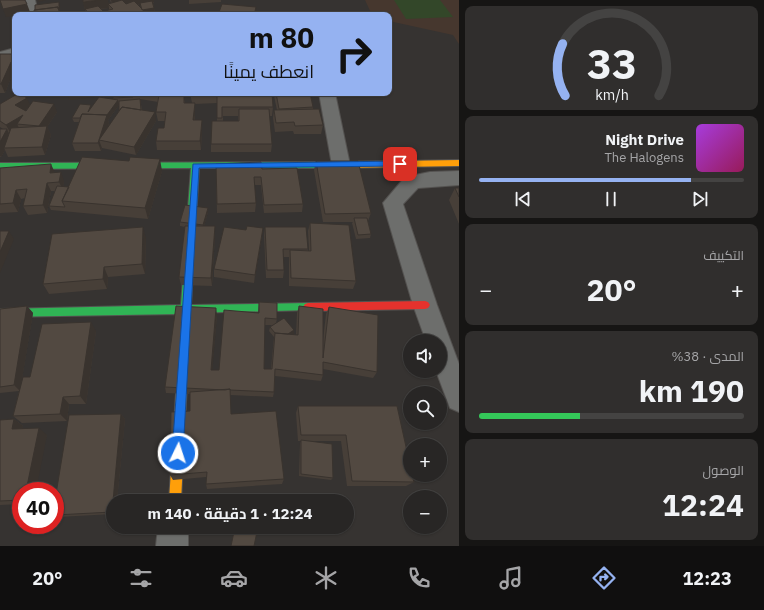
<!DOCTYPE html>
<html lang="ar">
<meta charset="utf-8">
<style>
:root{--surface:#282625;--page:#302e2d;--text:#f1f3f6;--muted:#a5a5a7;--line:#444342;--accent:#95b2f1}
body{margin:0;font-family:"IBM Plex Sans",Cairo,sans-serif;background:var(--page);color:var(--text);direction:rtl;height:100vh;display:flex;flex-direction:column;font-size:15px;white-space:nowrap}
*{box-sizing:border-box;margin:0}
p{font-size:13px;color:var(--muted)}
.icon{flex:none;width:22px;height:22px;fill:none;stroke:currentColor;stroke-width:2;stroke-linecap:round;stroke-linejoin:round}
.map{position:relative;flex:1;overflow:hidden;direction:ltr}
.side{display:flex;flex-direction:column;gap:6px;padding:6px;background:#161514;width:305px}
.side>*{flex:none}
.hud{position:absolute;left:12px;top:12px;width:380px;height:84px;border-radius:8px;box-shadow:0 1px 3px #0004,0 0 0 1px var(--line);direction:rtl;background:#95b2f1;color:#111;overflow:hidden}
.buttons{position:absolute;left:403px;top:334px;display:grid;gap:8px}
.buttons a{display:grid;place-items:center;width:44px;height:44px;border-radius:50%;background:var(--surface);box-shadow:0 1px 3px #0004,0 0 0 1px var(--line);font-size:20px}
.speed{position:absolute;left:12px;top:482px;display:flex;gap:8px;font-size:20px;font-weight:700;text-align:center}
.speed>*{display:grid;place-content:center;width:52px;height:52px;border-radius:50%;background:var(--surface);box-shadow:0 1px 3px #0004,0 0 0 1px var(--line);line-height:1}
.speed .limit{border:6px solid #d22;background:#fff;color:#111}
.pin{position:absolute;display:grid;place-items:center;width:34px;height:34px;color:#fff;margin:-17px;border-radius:8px;box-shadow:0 2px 6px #0006}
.me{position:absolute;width:44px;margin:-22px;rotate:4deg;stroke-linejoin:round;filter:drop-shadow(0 0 3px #0008)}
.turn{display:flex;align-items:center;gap:14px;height:84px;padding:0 12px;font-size:18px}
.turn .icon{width:52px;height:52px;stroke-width:2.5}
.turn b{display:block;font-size:28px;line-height:34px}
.big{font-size:30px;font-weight:700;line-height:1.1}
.side .card{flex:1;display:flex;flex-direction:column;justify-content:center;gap:6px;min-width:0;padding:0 14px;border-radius:8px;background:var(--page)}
.side .dial{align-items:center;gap:0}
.dial svg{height:104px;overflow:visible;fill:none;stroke:var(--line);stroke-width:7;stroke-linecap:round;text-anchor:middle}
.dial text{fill:var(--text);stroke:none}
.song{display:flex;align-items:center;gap:12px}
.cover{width:48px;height:48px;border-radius:6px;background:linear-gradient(135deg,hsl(280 70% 55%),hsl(330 70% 35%))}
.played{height:4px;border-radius:2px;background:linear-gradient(90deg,var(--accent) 80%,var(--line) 80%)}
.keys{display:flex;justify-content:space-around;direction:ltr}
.heat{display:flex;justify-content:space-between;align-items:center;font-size:22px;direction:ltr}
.charge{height:6px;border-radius:3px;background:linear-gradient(90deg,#34c759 38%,var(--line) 0)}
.trip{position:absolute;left:106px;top:494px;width:248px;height:40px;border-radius:20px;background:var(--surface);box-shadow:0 1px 3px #0004,0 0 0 1px var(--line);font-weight:700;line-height:40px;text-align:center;direction:rtl}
.tabs{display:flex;height:64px;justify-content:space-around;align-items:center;background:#100f0f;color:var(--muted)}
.tabs .icon{width:28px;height:28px}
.tabs .active{color:var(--accent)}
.tabs b{font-size:18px;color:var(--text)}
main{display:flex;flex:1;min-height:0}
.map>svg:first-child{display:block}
.education{fill:#46372e}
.green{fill:#334729}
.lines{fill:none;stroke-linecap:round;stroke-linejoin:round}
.street-casing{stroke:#545250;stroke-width:2}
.fast-casing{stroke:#545250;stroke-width:2}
.slow-casing{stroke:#545250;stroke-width:2}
.jam-casing{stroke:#545250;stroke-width:2}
.street{fill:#6d6e6c;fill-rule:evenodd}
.fast{fill:#30b455;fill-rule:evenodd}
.slow{fill:#ff9f0a;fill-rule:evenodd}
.jam{fill:#e5322d;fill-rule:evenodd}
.wall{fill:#473f38;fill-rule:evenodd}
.shaded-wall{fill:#39332e}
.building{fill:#524941;stroke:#39332e}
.route{fill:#1a73e8;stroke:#114b97}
</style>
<main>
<section class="side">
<div class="card dial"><svg viewBox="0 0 100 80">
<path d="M14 69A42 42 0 1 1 86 69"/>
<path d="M14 69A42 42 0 0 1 12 29" stroke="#95b2f1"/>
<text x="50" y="56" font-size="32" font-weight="700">33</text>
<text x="50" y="72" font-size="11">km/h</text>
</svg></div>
<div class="card">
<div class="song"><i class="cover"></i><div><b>Night Drive</b><p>The Halogens</p></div></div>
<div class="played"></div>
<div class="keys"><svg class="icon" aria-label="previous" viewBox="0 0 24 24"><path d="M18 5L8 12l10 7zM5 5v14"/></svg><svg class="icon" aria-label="pause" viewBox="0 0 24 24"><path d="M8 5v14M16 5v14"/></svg><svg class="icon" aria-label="next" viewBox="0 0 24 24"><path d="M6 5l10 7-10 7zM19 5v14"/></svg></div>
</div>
<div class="card"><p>التكييف</p>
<div class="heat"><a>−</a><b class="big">20°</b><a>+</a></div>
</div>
<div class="card"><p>المدى · 38%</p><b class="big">190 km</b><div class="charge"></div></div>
<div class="card"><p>الوصول</p><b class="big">12:24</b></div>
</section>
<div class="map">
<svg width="459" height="546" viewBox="0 0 459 546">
<rect width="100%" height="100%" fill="#363331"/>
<path class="education" d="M365 0H459V44L453 35 389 21V15H372Z"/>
<path class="green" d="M394 0H440L453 17 406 19Z"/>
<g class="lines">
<defs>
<path id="street" d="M23 0H35L39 15H25Z
M15 48V56L0 60V52Z
M319 93H335L350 165 347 169 341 171 335 169 332 165Z
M459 171V185L418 188 403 204 437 305 459 364V412L450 408 436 371H440V341H426L413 305 383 203 405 177 430 172Z
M158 527H188V546H156Z"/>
<path id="fast" d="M337 162 341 165 337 168H199L191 305 308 303 311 304 313 307 311 310 190 313 188 327 185 328 182 327 180 324 181 314 0 317V309L181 305 191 168 0 169V163Z"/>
<path id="slow" d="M459 160V166L337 168 333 165 337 162Z
M183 358 187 360 188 363 181 501H169L178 363 179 360Z"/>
<path id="jam" d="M425 301 428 302 430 305 428 308 425 309 308 311 305 310 303 307 305 304 308 303Z"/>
</defs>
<use href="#street" class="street-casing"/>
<use href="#fast" class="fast-casing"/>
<use href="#slow" class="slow-casing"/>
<use href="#jam" class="jam-casing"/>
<use href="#street" class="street"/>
<use href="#fast" class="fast"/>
<use href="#slow" class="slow"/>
<use href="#jam" class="jam"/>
</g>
<path class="wall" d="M83 0H108V4L111 3 110 0H154V2L153 3 155 13 147 14 148 15H88L85 10ZM140 4 141 8 137 5ZM109 8V10L104 12 101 9Z
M189 0H221V2L189 4Z
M15 48V70H14L5 93H0V54H12Z
M114 93H184L183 95 185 103H192L190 93H272L273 107 272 116H269L272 144 271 152H211V144L217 121V103L195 104V120H202V129L201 150H157L156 141 164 128 165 121H158L156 112 158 102 140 99 142 110 156 121 136 155 102 148 101 151H75L72 143 79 122H74L72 118 92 107 113 99V98ZM119 105V111L108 128 109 123 108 120ZM223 116H238V121H223Z
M275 93H310L313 107V109L323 125 321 134H294L293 131 275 132 273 118 274 110H277L274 96Z
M0 104 30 105 57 112 47 127 51 135 45 155 8 157 5 150 1 157H0V129H3L0 127Z
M316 161 371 213 368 221 371 234 370 238 356 239 352 223 353 222H323L314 170Z
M216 164 262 169 303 204 302 212 264 213 261 185H254L256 203 255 212 217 213Z
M0 168 55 173 64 181 63 187H69L162 171 148 219 51 210 49 206 55 191H51L47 213 28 215 23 206 25 198 21 199 18 212 0 213Z
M455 188H459V224L449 200Z
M208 208V212L204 226 215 235 212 286 181 285 179 277 185 227 180 226V222Z
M310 223 356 281 353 289 289 286V257H283L284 270 283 278H266L264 235 265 227 308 249V251H309L308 231Z
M262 236 254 283 214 277V269Z
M146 238 145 274 108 277 107 289 49 294 43 284Z
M259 302 277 319 276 323 294 330V334L292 335H296L297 313 299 306 323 340 326 314 329 307 377 372 373 378 323 369V375L321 381 275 376 274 392 273 397 230 395 231 414 284 479 282 484 207 489 206 484V477L173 480 170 475 190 411V394L166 393 165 387 217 315 212 370H219L258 313ZM265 325H272L270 327 269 331 274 337 271 369H264Z
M27 306 33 313 21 384 30 377 96 331 86 404H69L67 421 22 423 13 416 19 391 0 393V309Z
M298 406H397L414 482 406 486H347L341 441H310L333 478 331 480 299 476 300 443 301 441H298L296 413Z
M121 414 125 419 117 501H113V514L58 517 55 516V500Z
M14 419 23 426 22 429 47 435 21 491V504L0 505V420Z"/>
<path class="shaded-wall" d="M38 0H46L39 2Z
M101 0H108L109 8 86 10 85 9V10L83 2Z
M111 0H154V2L113 8Z
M59 2 60 7V15L58 7Z
M27 4 30 12 15 15V16L6 17 3 9Z
M256 7V15H254Z
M154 8 155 13 143 14 142 10Z
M11 62 14 70 5 93 1 84Z
M67 93H110L111 95 69 100Z
M179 93H184L179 104 178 95Z
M27 98 31 107 19 114 15 105Z
M118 100 119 105 108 120 109 123 104 141 99 140 102 148 101 151 98 143 104 119Z
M195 103V111L194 129 193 120Z
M54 104 57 112 47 127 51 135 45 155 42 147 39 126Z
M155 112 156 121 136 155 134 147Z
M23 115 17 124 19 128 11 134 6 125Z
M202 120V129L201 150 200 141Z
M7 129 11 138 4 148 5 150 1 157 0 156V142Z
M160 159 162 171 148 219 145 208Z
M51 164 55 173H50Z
M61 172 64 181 63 190 59 182Z
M47 183 51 191 47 213 43 205Z
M16 190 21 199 18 212 13 203Z
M208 208V212L203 230V225Z
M215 226V235L212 286 211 278Z
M143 227 146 238 145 274 142 264Z
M263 228 262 236 254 283 255 275Z
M9 231 14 239 0 273V252Z
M104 267 108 277 107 289 103 279Z
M27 306 33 313 20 391 14 385Z
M216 308 217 315 212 376 211 370Z
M91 322 96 331 86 404 80 396Z
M294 330V334L283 341V337Z
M63 397 69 404 67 421 60 414Z
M121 414 125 419 117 501H113V513L112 512Z
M14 419 23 426 21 436 12 429Z
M39 428 47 435 36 491H26Z"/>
<path class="building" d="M0 0H25L27 4 3 9Z
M83 0H101L83 2Z
M122 0 126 4 134 1 148 15H104L101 12 113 9 108 4Z
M152 1 154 8 142 10 140 3Z
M59 2V9H58V7L35 10V5Z
M222 4 256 7 254 15H218Z
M98 6 104 12H101L102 13 95 15H90L85 9Z
M58 7 60 15H35L34 10Z
M15 48V61L11 62 1 84H0V54H12Z
M19 93 27 98 15 105 26 111 33 101 54 104 39 126 17 124 23 115 6 125 0 121V104Z
M114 93H133V97L113 98Z
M158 93H179L178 95H184V103H195L193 120H202L200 141H156L158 128H164L166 112H156L159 95 169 94Z
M191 93H272L273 107H222V118H217V94L191 96Z
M276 93H310L313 107 279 109Z
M99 97 118 100 107 115 82 114 80 118H72L80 104 91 105 88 112Z
M140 99 141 110 122 107 119 111V101Z
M122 107 155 112 134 147 99 140Z
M239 109H269L272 144H211L212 121H239Z
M319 109 323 125 295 126 294 122 276 123 274 110Z
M82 114 107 115 98 143H72Z
M47 126 42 147 4 148 11 128Z
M0 129H7L0 142Z
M82 157 129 161 130 157 160 159 145 208 62 201Z
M316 161H358L371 213 325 214Z
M261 162 262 169 297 168 303 204 264 205 261 177H254L256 203 217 204 216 164Z
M51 164 50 173 61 172 59 182 47 183 43 205 23 206 27 189 16 190 13 203 0 204V168Z
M57 186 69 187 62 201 65 207 49 206Z
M455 188H459V197Z
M185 205 208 208 203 225 180 222Z
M354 218H367L371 234 358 235Z
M310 223 349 225 356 281 291 278 290 250 311 251Z
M185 226H215L211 278 179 277Z
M247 226 263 228 255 275 214 269 224 227 246 230Z
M143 227 142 264 104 267 103 279 43 284 52 234Z
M265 227H306L308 249H283L284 270H267Z
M0 231H9L0 252Z
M259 302 277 303V319L265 318 264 369H272L275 333 298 335 299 306 323 309V358L329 307 378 315 377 372 323 362V375L275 369 274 392 230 390V389L225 390 165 387 176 306 216 308 211 370H219L224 310 259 313Z
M27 306 14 385 0 387V309Z
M284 318 294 330 288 334 275 333 270 327Z
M91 322 80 396 63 397 60 414 13 416 23 377H30L42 324Z
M230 389 231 414 276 411 284 479 206 484 207 472 170 475 171 412 190 411V392Z
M298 406H397L410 465V475H412L414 482 352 481 346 435H301Z
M121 414 112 512 55 515V500L69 415Z
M14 419 12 429 39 428 26 491H21V500L0 501V420Z
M301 440 332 444 333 478 301 474Z
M235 527H258L254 546H231Z"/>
<path class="route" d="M400 161 403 162V166L199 168 183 453 182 457 178 459 173 457 172 453 193 164Z"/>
</svg>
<div class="buttons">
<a><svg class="icon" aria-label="sound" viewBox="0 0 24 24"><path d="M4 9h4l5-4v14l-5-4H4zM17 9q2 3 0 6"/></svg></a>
<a><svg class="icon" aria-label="search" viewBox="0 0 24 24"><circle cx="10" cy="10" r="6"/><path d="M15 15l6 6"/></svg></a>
<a>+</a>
<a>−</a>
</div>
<div class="speed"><div class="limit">40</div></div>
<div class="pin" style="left:400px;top:164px;background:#d93025"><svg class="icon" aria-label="arrive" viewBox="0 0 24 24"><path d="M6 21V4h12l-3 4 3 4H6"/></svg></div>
<svg class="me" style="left:178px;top:453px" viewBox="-20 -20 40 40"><circle r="17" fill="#1a73e8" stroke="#fff" stroke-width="3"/><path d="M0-11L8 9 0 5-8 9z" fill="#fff"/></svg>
<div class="trip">12:24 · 1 دقيقة · 140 m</div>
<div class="hud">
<div class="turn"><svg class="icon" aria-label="right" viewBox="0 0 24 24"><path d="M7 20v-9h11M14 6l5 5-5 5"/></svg><div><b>80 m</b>انعطف يمينًا</div></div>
</div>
</div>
</main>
<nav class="tabs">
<b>12:23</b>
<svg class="icon active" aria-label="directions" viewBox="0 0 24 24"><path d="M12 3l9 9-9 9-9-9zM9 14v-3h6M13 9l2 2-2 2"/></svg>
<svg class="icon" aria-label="music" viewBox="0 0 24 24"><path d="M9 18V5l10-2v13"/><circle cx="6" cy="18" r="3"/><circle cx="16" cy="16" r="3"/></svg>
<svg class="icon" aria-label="phone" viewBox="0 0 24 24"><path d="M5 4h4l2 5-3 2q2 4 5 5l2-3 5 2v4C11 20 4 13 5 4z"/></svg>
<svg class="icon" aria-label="climate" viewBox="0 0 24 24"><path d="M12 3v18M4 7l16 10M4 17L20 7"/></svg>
<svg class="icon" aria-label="car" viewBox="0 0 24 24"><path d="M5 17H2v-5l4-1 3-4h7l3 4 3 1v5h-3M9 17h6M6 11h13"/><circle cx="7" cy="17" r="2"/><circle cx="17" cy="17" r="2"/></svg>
<svg class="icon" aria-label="filters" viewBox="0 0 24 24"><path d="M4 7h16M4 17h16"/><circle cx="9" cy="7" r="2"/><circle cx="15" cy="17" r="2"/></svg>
<b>20°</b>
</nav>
